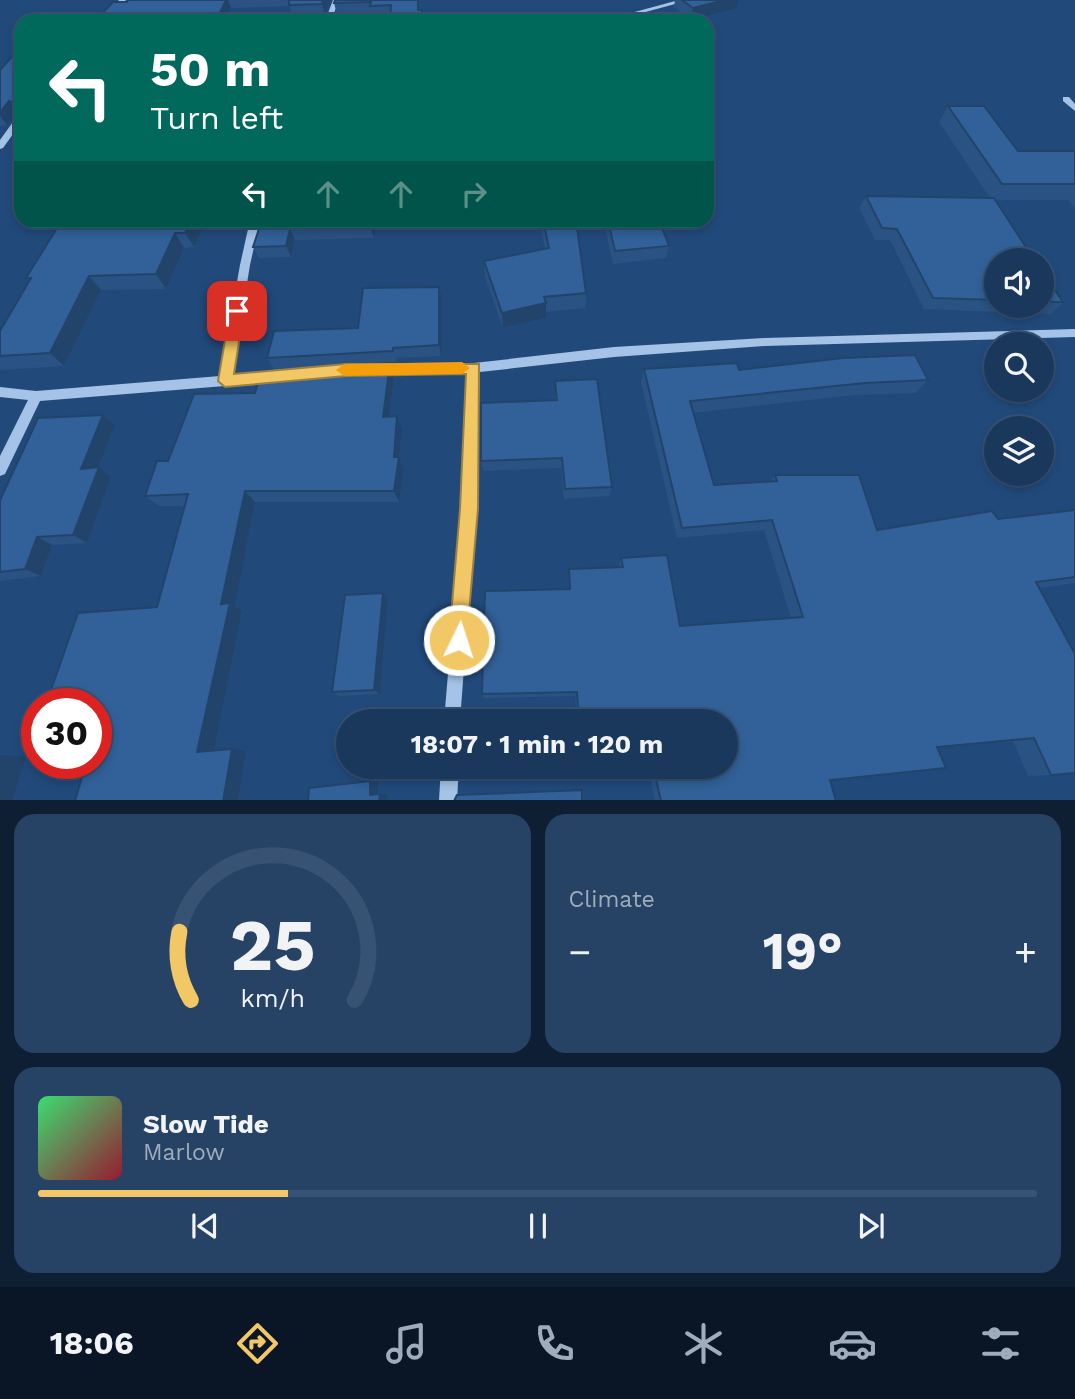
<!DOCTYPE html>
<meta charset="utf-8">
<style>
:root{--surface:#19385c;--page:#264365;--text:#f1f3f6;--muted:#9facbb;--line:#375272;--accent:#f2c765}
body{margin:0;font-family:"Work Sans",sans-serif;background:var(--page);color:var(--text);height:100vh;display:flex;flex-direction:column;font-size:26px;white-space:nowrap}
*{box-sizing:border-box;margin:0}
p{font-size:23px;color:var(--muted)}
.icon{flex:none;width:38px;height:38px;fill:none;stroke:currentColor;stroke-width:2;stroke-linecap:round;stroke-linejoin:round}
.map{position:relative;height:800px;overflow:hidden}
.side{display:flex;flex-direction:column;gap:14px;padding:14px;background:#0e1f33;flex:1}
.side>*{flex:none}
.top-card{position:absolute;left:14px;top:14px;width:700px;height:214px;border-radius:21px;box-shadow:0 4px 10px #0003,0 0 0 2px var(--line);background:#00695c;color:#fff;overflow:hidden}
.buttons{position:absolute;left:984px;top:248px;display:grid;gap:14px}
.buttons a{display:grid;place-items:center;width:70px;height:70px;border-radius:50%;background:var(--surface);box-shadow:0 4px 10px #0003,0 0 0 2px var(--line);font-size:35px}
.speed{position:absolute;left:21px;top:688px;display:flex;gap:14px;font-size:35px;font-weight:700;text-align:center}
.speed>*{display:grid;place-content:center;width:91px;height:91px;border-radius:50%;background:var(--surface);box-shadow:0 4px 10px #0003,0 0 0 2px var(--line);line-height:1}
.speed .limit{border:10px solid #d22;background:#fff;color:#111}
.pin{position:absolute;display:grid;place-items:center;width:60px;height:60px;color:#fff;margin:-30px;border-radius:14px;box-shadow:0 4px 10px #0006}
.me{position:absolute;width:77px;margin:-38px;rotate:4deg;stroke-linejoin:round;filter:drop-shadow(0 0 5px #0008)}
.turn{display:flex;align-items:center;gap:24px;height:147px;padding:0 21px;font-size:32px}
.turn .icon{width:91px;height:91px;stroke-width:2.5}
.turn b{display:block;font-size:49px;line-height:60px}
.lanes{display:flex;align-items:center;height:66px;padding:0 21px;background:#0003;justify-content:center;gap:35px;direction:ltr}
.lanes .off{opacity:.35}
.big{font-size:52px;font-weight:700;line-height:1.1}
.side .card{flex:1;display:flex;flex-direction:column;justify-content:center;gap:10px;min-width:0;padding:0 24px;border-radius:21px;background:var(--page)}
.side .dial{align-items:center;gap:0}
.dial svg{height:182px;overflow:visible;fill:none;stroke:var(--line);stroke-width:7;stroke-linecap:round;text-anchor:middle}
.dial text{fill:var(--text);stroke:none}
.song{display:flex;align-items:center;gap:21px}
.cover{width:84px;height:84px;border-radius:10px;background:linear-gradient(135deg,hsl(140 70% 55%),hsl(350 70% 35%))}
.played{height:7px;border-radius:4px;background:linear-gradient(90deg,var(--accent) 25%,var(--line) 25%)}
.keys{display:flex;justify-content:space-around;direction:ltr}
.heat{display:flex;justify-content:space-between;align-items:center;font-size:38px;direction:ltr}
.side .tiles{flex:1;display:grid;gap:14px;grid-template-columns:1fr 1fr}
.card:last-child{grid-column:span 2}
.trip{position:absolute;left:336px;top:709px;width:402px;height:70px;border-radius:35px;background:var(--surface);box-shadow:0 4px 10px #0003,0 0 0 2px var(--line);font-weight:700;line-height:70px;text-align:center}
.dock{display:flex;height:112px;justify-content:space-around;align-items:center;background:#0a1625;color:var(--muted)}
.dock .icon{width:49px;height:49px}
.dock .current{color:var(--accent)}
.dock b{font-size:32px;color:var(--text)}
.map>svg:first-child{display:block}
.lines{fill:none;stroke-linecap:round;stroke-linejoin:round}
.minor{fill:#a4c3e6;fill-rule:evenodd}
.wall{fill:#2a5383}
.shaded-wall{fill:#22446a}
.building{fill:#316198;stroke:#22446a;stroke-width:2}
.route{fill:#f2c765;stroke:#9d8142;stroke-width:2}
.slow{fill:#f59e0b}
</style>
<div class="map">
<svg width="1075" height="801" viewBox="0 0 1075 801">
<rect width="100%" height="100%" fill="#214a7b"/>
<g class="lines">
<path class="minor" d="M119 0H126L106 21H99Z
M333 0H339L331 21H325Z
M679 0H690L612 21 605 20Z
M1063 97H1069L1075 104V111L1063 101Z
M18 115H21V123L3 148 0 149V140Z
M250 220H260L250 265 232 375 275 371 279 373 281 376 279 379 225 386 40 401 5 474 0 476V456L28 400 0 397V387L36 391 220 376 240 265Z
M1075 329V337L765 346 614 357 480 372 476 508 460 721H444L462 508 468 373 377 375 371 370 373 367 474 363 614 347 765 338Z
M441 766H459L457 801H439Z"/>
</g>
<path class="wall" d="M128 0H331L325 14 292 16 290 6 231 8 225 21H95L127 2Z
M419 0 420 6 390 16 372 17 371 12 337 14 334 3Z
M675 0H739L737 8 691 20 674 7Z
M21 51V123L15 116 7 125 0 126V70Z
M948 106 1018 151H1075V209L1068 200H994L996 306H1041V270L1063 302 1051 314 924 309 890 240H875L859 208 866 196 990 198 939 122Z
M59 220H206L194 247 184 248 166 289 101 290 64 366 2 370 0 369V331L29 281 26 278 61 222Z
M262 220H376L374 238 295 240 291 257 259 258 253 247Z
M542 220H576L586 293 585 308 546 312V318L503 328 485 277 484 261 545 249 542 234Z
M599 220H659L669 246 666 258 613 264 606 232Z
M439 287 442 299 441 356 396 358V362L274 369 267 358 358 328Z
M644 369 739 370 928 380 916 393 855 395 693 413 714 485 770 481 775 475 877 530 998 519 1075 510V583L1039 588 1051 775 1028 776 1013 741 937 747 830 780 836 801H655L648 767 580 768V766H726V721H577L575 696 484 698 482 694 569 589 568 577 569 569 618 567 621 558 680 626 791 618 764 530 677 538 641 382Z
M394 377 390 416H397L402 429 399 458 404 469 399 502H255L235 606 242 611 213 751H246L238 801H75L157 607 185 506H159L145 496 168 461 255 393Z
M555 381 612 487 609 496 564 499 561 468 483 471 481 461 555 400Z
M103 415 115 425 98 467 111 477 87 543 52 545 41 576 0 581V500Z
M383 593 388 600 380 694 339 696 332 692Z"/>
<path class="shaded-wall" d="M226 0H228L231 8 225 21H216Z
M323 0H331L325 14 322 4Z
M725 0H739L737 8 691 20 693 8Z
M9 101 18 112 14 114 15 116 7 125 0 116V112Z
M191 220H206L194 247 185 233Z
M371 220H376L374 238 370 227Z
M290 229 295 240 291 257 286 246Z
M175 233 184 248 166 289 156 274Z
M89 276 101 290 64 366 50 353Z
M439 287 442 299 441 356 439 345Z
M546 303V318L503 328 502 313Z
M390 363 394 377 388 429 383 417Z
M103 415 115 425 94 478 81 469Z
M397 416 402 429 399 458 404 469 399 502 394 491V457Z
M99 467 111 477 87 543 73 535Z
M245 491 255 502 235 606 242 611 213 754 197 752 221 604Z
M37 537 52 545 41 576 25 569Z
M383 593 388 600 380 694 374 690Z
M232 749 246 751 238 801H223Z
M0 755 26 757 12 801H0Z
M370 781 378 782 377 795H370Z
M380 794H387V801H379Z"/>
<path class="building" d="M128 0H226L216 21H95L113 2H127Z
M289 0H323L322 4 289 5Z
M335 0H418V10H422V21H390L391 5 370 6 371 2 334 3Z
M682 0H725L693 8Z
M17 51H21V113L14 114 15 104 9 101 0 112V70Z
M948 106H984L1018 151H1075V184H1002Z
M866 196 994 198 1035 261H996V300L933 298 897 229 882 228Z
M62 220H191L185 233H175L156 274 89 276 50 353 0 356V331L31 278H26Z
M262 220H371L370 227 290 229 286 246 253 247Z
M543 220H576L586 293 544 297 546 303 502 313 484 261 549 248Z
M608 220H659L669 246 615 251Z
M1041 270 1063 302H1041Z
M439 287V345L393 348V351L267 358 274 331 358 328 363 288Z
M915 355 928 380 865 383 690 401 714 485 777 481 775 475H859L877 530 992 511 998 519 1075 510V577L1036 582 1075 654V773L1051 775 1034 738 937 747 946 768 830 780 836 801H661L653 766H726V721H579L577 692 482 694 485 591 570 589 569 569 623 567 621 558 667 555 680 626 803 617 772 520 682 528 644 369 737 363 739 370 843 358Z
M390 363 383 417 397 416 394 457H399L394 491H245L221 604 230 603 197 752 232 749 223 801H75L86 763H96V704H46L78 613 157 607 188 494 145 496 157 461H168L194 394 255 393 261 371Z
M597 379 612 487 565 489 562 458 481 461V403L557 400 555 381Z
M103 415 81 469 99 467 73 535 37 537 25 569 0 572V500L38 418Z
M383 593 374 690 332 692 345 595Z
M37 730V743L32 744Z
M370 781V795L380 794 379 801H308L309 788Z
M582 790V801H454L457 795Z"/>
<path class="route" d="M237 306 244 311 234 374 346 364H479L478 509 466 647 459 650 452 647 449 640 460 509 466 374 346 376 225 387 218 381 230 311Z"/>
<path class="slow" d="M462 362 470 368 462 374 344 376 336 370 344 364Z"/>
</svg>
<div class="buttons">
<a><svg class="icon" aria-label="sound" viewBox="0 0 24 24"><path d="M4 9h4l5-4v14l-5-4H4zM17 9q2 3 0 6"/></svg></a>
<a><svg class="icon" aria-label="search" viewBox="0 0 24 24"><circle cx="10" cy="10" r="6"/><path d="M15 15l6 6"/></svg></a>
<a><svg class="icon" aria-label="layers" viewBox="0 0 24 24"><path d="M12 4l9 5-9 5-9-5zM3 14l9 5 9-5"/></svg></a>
</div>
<div class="speed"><div class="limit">30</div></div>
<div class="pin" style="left:237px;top:311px;background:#d93025"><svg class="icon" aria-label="arrive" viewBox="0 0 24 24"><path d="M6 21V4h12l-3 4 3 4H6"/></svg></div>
<svg class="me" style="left:459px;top:640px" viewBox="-20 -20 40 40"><circle r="17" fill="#f2c765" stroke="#fff" stroke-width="3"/><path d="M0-11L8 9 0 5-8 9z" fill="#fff"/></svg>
<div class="trip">18:07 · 1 min · 120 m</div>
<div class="top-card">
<div class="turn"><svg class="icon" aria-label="left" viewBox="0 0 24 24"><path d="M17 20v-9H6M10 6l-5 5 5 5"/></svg><div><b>50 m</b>Turn left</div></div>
<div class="lanes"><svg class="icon" aria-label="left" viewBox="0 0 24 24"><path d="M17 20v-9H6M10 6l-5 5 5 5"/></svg><svg class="icon off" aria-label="ahead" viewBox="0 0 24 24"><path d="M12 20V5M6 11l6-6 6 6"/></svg><svg class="icon off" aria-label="ahead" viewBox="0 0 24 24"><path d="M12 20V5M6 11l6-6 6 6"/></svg><svg class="icon off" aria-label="right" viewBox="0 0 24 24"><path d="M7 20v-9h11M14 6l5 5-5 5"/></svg></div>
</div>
</div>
<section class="side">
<div class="tiles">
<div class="card dial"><svg viewBox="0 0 100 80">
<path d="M14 69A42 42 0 1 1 86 69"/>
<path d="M14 69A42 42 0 0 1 9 39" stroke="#f2c765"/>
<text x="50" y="56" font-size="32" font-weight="700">25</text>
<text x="50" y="72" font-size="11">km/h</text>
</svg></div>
<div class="card"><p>Climate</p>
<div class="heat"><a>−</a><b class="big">19°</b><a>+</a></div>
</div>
<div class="card">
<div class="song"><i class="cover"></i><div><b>Slow Tide</b><p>Marlow</p></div></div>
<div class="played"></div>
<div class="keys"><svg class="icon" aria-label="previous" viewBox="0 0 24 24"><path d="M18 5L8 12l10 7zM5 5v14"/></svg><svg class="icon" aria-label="pause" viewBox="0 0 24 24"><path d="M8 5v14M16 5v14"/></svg><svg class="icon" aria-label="next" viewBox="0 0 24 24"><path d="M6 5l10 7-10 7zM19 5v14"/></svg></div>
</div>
</div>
</section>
<nav class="dock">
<b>18:06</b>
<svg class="icon current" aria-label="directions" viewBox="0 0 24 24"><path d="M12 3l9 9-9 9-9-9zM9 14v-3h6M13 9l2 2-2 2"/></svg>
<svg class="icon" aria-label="music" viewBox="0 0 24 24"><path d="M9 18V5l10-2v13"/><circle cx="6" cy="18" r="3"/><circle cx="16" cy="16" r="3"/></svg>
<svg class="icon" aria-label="phone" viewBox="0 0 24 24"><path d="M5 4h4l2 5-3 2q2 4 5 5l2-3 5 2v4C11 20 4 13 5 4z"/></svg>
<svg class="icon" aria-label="climate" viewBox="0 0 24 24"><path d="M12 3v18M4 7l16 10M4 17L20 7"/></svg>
<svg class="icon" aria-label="car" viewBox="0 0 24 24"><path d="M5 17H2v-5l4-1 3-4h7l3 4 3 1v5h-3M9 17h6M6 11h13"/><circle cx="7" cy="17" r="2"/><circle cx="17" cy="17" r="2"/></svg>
<svg class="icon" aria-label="filters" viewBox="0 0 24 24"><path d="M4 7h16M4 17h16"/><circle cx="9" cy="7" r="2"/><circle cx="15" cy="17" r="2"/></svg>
</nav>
